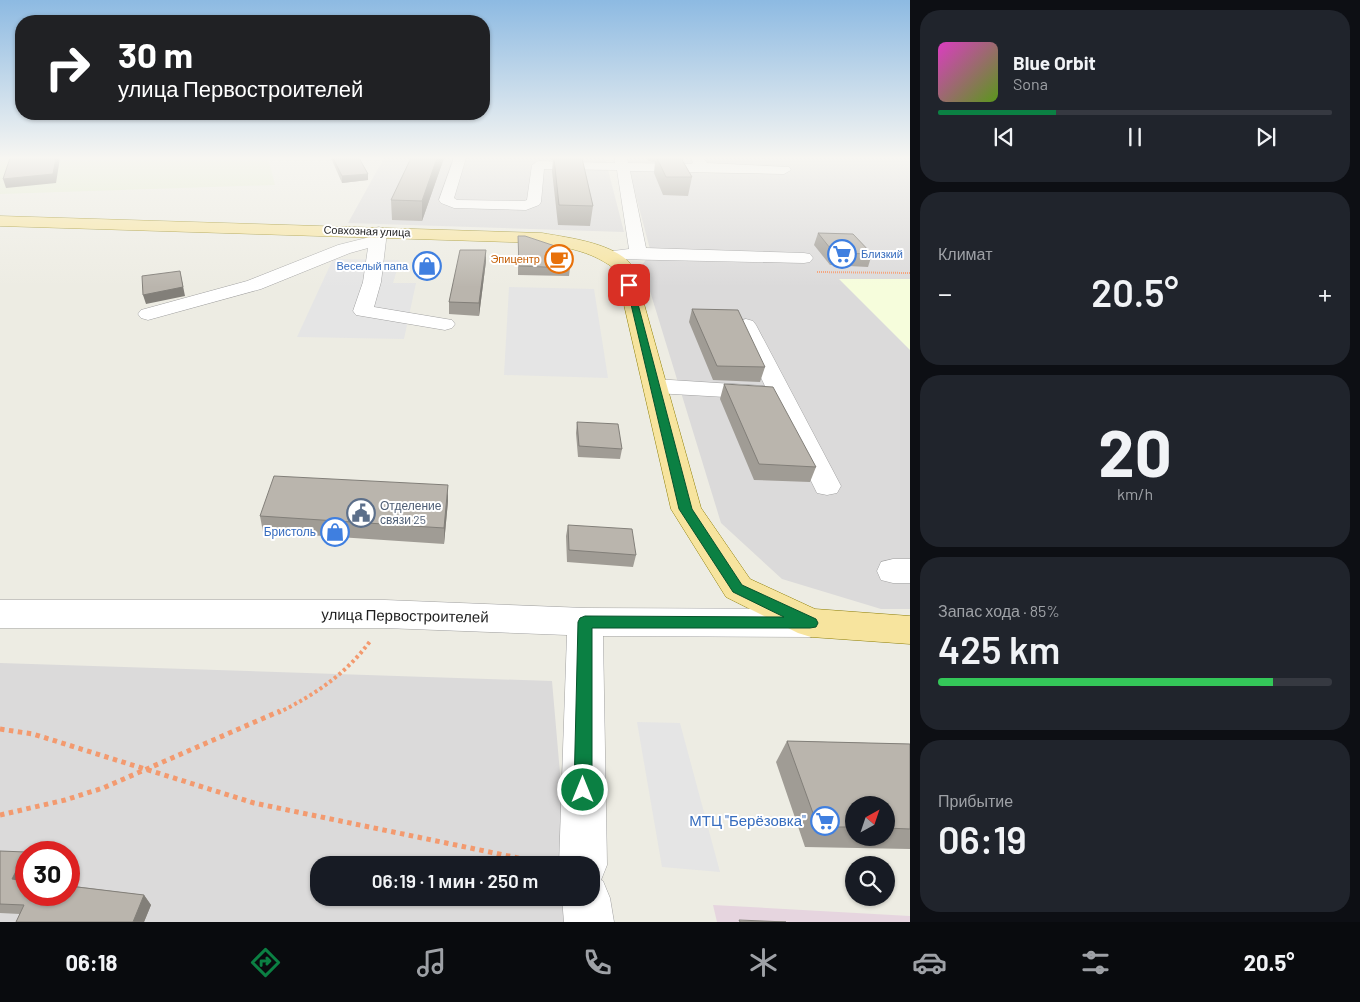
<!DOCTYPE html>
<html lang="ru">
<meta charset="utf-8">
<style>
:root{--surface:#171b24;--page:#20242c;--text:#f1f3f6;--muted:#9ea1a6;--line:#363941;--accent:#0b8043}
body{margin:0;font-family:Barlow,sans-serif;background:var(--page);color:var(--text);height:100vh;display:flex;flex-direction:column;font-size:19px;white-space:nowrap}
*{box-sizing:border-box;margin:0}
p{font-size:16px;color:var(--muted)}
.icon{flex:none;width:28px;height:28px;fill:none;stroke:currentColor;stroke-width:2;stroke-linecap:round;stroke-linejoin:round}
.map{position:relative;flex:1;overflow:hidden}
.details{display:flex;flex-direction:column;gap:10px;padding:10px;background:#0d0f14;width:450px}
.details>*{flex:none}
.guide{position:absolute;left:15px;top:15px;width:475px;height:105px;border-radius:20px;box-shadow:0 1px 4px #0004;background:#202124;color:#fff;overflow:hidden}
.needle{width:32px;rotate:40deg}
.buttons{position:absolute;left:845px;top:796px;display:grid;gap:10px}
.buttons a{display:grid;place-items:center;width:50px;height:50px;border-radius:50%;background:var(--surface);box-shadow:0 1px 4px #0004;font-size:25px}
.speed{position:absolute;left:15px;top:841px;display:flex;gap:10px;font-size:25px;font-weight:700;text-align:center}
.speed>*{display:grid;place-content:center;width:65px;height:65px;border-radius:50%;background:var(--surface);box-shadow:0 1px 4px #0004;line-height:1}
.speed .limit{border:8px solid #d22;background:#fff;color:#111}
.pin{position:absolute;display:grid;place-items:center;width:42px;height:42px;color:#fff;margin:-21px;border-radius:10px;box-shadow:0 2px 8px #0006}
.me{position:absolute;width:55px;margin:-28px;rotate:0deg;stroke-linejoin:round;filter:drop-shadow(0 0 4px #0008)}
.turn{display:flex;align-items:center;gap:18px;height:105px;padding:0 20px;font-size:22px}
.turn .icon{width:65px;height:65px;stroke-width:2.5}
.turn b{display:block;font-size:35px;line-height:42px}
.big{font-size:38px;font-weight:600;line-height:1.1}
.details .card{flex:1;display:flex;flex-direction:column;justify-content:center;gap:8px;min-width:0;padding:0 18px;border-radius:20px;background:var(--page)}
.details .dial{align-items:center;gap:0}
.dial b{font-size:65px;line-height:1}
.song{display:flex;align-items:center;gap:15px}
.cover{width:60px;height:60px;border-radius:8px;background:linear-gradient(135deg,hsl(310 70% 55%),hsl(90 70% 35%))}
.played{height:5px;border-radius:2px;background:linear-gradient(90deg,var(--accent) 30%,var(--line) 30%)}
.keys{display:flex;justify-content:space-around;direction:ltr}
.heat{display:flex;justify-content:space-between;align-items:center;font-size:28px;direction:ltr}
.charge{height:8px;border-radius:4px;background:linear-gradient(90deg,#34c759 85%,var(--line) 0)}
.trip{position:absolute;left:310px;top:856px;width:290px;height:50px;border-radius:20px;background:var(--surface);box-shadow:0 1px 4px #0004;font-weight:600;line-height:50px;text-align:center}
.dock{display:flex;height:80px;justify-content:space-around;align-items:center;background:#090b0e;color:var(--muted)}
.dock .icon{width:35px;height:35px}
.dock .current{color:var(--accent)}
.dock b{font-size:22px;color:var(--text)}
main{display:flex;flex:1;min-height:0}
.map>svg:first-child{display:block}
.residential{fill:#dbdada;fill-rule:evenodd}
.industrial{fill:#e6d5df}
.education{fill:#f6fddc}
.farmland{fill:#e3eccf}
.parking{fill:#e5e5e5}
.lines{fill:none;stroke-linecap:round;stroke-linejoin:round}
.minor-casing{stroke:#a1a1a1;stroke-width:1}
.major-casing{stroke:#8e7f07;stroke-width:1}
.path-far2{stroke:#f39a6f;stroke-width:2;stroke-dasharray:1 1;stroke-linecap:butt}
.path-far1{stroke:#f39a6f;stroke-width:4;stroke-dasharray:3 3;stroke-linecap:butt}
.path{stroke:#f39a6f;stroke-width:5;stroke-dasharray:4.5 4.5;stroke-linecap:butt}
.minor{fill:#fff;fill-rule:evenodd}
.major{fill:#f7e49e;fill-rule:evenodd}
.wall{fill:#a09c95;fill-rule:evenodd}
.shaded-wall{fill:#827f79}
.building{fill:#bab5ad;stroke:#827f79}
.route{fill:#0b8043;stroke:#07532c}
.labels{text-anchor:middle;stroke-width:4;stroke-linejoin:round;paint-order:stroke}
.far-street-label{font-size:11px;fill:#1d1d1d;stroke:#fff}
.far-shop-label{font-size:11px;fill:#366cbe;stroke:#fff;text-anchor:start}
.far-food-label{font-size:11px;fill:#c56008;stroke:#fff;text-anchor:end}
.service-label{font-size:12px;fill:#4e5e75;stroke:#fff;text-anchor:start}
.shop-label{font-size:12px;fill:#366cbe;stroke:#fff;text-anchor:end}
.near-street-label{font-size:15px;fill:#1d1d1d;stroke:#fff}
.near-shop-label{font-size:15px;fill:#366cbe;stroke:#fff;text-anchor:end}
</style>
<main>
<div class="map">
<svg width="910" height="922" viewBox="0 0 910 922">
<rect width="100%" height="100%" fill="#edece3"/>
<path class="residential" d="M384 158H605L624 232 348 223Z
M626 158H910V609H881L782 579 721 523 642 265 651 253Z
M0 663 552 681 568 865H319V898H570L572 922H0ZM26 852H69V895H26Z"/>
<path class="industrial" d="M713 905 910 916V922H717Z"/>
<path class="education" d="M839 279H910V350Z"/>
<path class="farmland" d="M0 158H268L275 185 0 194Z"/>
<path class="parking" d="M333 259 400 260 393 283H416L404 339 297 337Z
M509 287 594 289 608 378 504 375Z
M637 722 680 723 720 872 662 867Z"/>
<g class="lines">
<defs>
<path id="minor" d="M454 158H466L454 198 457 200 524 201 527 200 532 165 538 161 615 163V158H627L628 163 690 164 693 163 691 158H703L707 163 789 167 791 170 784 174 630 171 646 248 804 253 810 254 813 258 810 262 804 263 613 259 610 255 613 251 629 249 617 170 544 169 541 202 539 205 526 210 454 208 441 203 439 200Z
M379 227 385 229 387 232 381 282 374 307 452 320 455 324 452 328 445 330 356 315 353 311 363 282 368 248 350 253 261 289 148 320 141 318 138 314 141 310 247 281 338 245 370 237 373 229Z
M746 319 753 321 756 325 841 486 837 493 827 495 817 493 769 396 760 399 655 393 647 391 643 386 647 381 655 379 765 386 736 325 739 321Z
M893 559H910V583H893L881 580 877 571 881 562Z
M0 600H385L585 608 811 609 824 613 829 623 824 633 811 637 603 636 607 865 601 880 603 881 610 898 614 922H564L562 898H591V865H559L567 635 385 628H0Z"/>
<path id="major" d="M0 216 542 233C570 238 617 243 634 268L701 508 750 579 815 609 910 616V644L811 637 798 633 726 597 671 509 616 270C594 252 569 248 542 243L0 226Z"/>
</defs>
<use href="#minor" class="minor-casing"/>
<use href="#major" class="major-casing"/>
<path class="path-far2" d="M817 272 910 273"/>
<path class="path-far1" d="M278 713C316 694 346 674 371 640"/>
<path class="path" d="M0 729 33 734 254 803 547 864
M0 815 65 800 103 788 280 711"/>
<use href="#minor" class="minor"/>
<use href="#major" class="major"/>
</g>
<path class="wall" d="M331 158H359L368 174V180L342 183Z
M444 158 422 221 392 220 391 200Z
M550 158H582L593 206 590 226 558 225 552 171 553 160 550 159Z
M647 158H681L692 177 688 196 663 195 654 173 655 162 648 161Z
M818 233 872 254 868 267 830 265 814 245Z
M518 236 570 268 569 276 518 275Z
M486 261 479 316 449 314V302Z
M692 309 765 367 760 382 713 380 689 322Z
M724 384 816 467 810 482 754 480 720 399Z
M577 422 622 449 620 459 578 457 576 433Z
M448 501 444 544 263 532 260 516Z
M568 525 636 555 633 567 567 562 566 536Z
M787 741 910 744V849L805 847 776 762ZM854 805H886V838H854Z
M0 851 26 853V880L144 895 151 905 144 922H16L20 914 0 913Z"/>
<path class="shaded-wall" d="M56 158H60L56 183 6 188 3 179Z
M437 158H444L422 221V201Z
M368 174V180L342 183V176Z
M486 250V261L479 316V303Z
M180 271 185 296 146 304 143 295Z
M448 485V501L444 544V528Z
M26 852V879L21 889 12 879Z
M144 895 151 905 144 922H133Z"/>
<path class="building" d="M10 158H56L53 174 3 179Z
M333 158H359L368 174 342 176Z
M411 158H437L422 201 391 200Z
M554 158H582L593 206 559 205Z
M657 158H681L692 177H666Z
M818 233 853 234 872 254 834 253Z
M518 236H525L567 250 570 268 519 266Z
M460 250H486L479 303 449 302Z
M180 271 183 287 143 295 142 276Z
M692 309 738 310 765 367 717 366Z
M724 384 773 387 816 467 759 464Z
M577 422 618 424 622 449 579 446Z
M274 476 448 485 444 528 260 516Z
M568 525 632 529 636 555 569 550Z
M787 741 910 744V829L886 828V805H854V827H818Z
M0 851 26 852 12 879 26 881V895H69V886L144 895 133 922H16L24 905 0 904Z
M739 920 786 922H740Z"/>
<linearGradient id="sky" x2="0" y2="1"><stop stop-color="#8dbae2"/><stop offset="0.55" stop-color="#f7f6f2"/><stop offset="1" stop-color="#f7f6f2" stop-opacity="0"/></linearGradient>
<rect width="910" height="287" fill="url(#sky)"/>
<path class="route" d="M626 283 633 285 692 509 742 585 816 619 818 623 816 627 810 628H592V790L590 796 583 799 577 796 574 790 578 622 580 618 585 616 784 617 733 592 679 509Z"/>
<defs>
<symbol id="supermarket-ring" viewBox="-11 -11 22 22"><circle r="9.5" fill="#fff" stroke="#3f7fe0" stroke-width="1.5"/><path d="M-6-5.5h2.5l.6 2H6L4.5 2H-2.5L-4.4-4H-6ZM-1.5 3.2a1.3 1.3 0 1 0 .1 0ZM3 3.2a1.3 1.3 0 1 0 .1 0Z" fill="#3f7fe0"/></symbol>
<symbol id="cafe-ring" viewBox="-11 -11 22 22"><circle r="9.5" fill="#fff" stroke="#e8710a" stroke-width="1.5"/><path d="M-5.5-4.5H6V0H3Q3 3.5 0 3.5H-2.5Q-5.5 3.5-5.5 0ZM3-3.2v2h1.7v-2ZM-6 4.5H4V6H-6Z" fill="#e8710a"/></symbol>
<symbol id="shop-ring" viewBox="-11 -11 22 22"><circle r="9.5" fill="#fff" stroke="#3f7fe0" stroke-width="1.5"/><path d="M-5-2.5h2.3a2.7 3.5 0 0 1 5.4 0H5L5.5 6h-11ZM-1.5-2.5h3a1.5 2.3 0 0 0-3 0Z" fill="#3f7fe0"/></symbol>
<symbol id="civic-ring" viewBox="-11 -11 22 22"><circle r="9.5" fill="#fff" stroke="#5c6f8a" stroke-width="1.5"/><path d="M-.6-6.5H3V-4.5H.6V-3L4-1V1h2V6H-6V1h2V-1L-.6-3ZM-1.2 2.5V6h2.4V2.5Z" fill="#5c6f8a"/></symbol>
</defs>
<g fill-rule="evenodd">
<use href="#supermarket-ring" x="826" y="238" width="32" height="32"/>
<use href="#cafe-ring" x="543" y="243" width="32" height="32"/>
<use href="#shop-ring" x="411" y="250" width="32" height="32"/>
<use href="#civic-ring" x="345" y="497" width="32" height="32"/>
<use href="#shop-ring" x="319" y="516" width="32" height="32"/>
<use href="#supermarket-ring" x="809" y="805" width="32" height="32"/>
</g>
<g class="labels">
<g class="far-street-label">
<text transform="translate(367 231) rotate(2)" y="4">Совхозная улица</text>
</g>
<g class="far-shop-label">
<text x="861" y="258">Близкий</text>
<text x="408" y="270" text-anchor="end">Веселый папа</text>
</g>
<g class="far-food-label">
<text x="540" y="263">Эпицентр</text>
</g>
<g class="service-label">
<text x="380" y="510">Отделение<tspan x="380" dy="14">связи 25</tspan></text>
</g>
<g class="shop-label">
<text x="316" y="536">Бристоль</text>
</g>
<g class="near-street-label">
<text transform="translate(405 616) rotate(1)" y="5">улица Первостроителей</text>
</g>
<g class="near-shop-label">
<text x="806" y="826">МТЦ "Берёзовка"</text>
</g>
</g>
</svg>
<div class="buttons">
<a><svg class="needle" viewBox="-14 -14 28 28"><path d="M0-13l5 13h-10z" fill="#e53935"/><path d="M0 13l5-13h-10z" fill="#9ea1a6"/></svg></a>
<a><svg class="icon" aria-label="search" viewBox="0 0 24 24"><circle cx="10" cy="10" r="6"/><path d="M15 15l6 6"/></svg></a>
</div>
<div class="speed"><div class="limit">30</div></div>
<div class="pin" style="left:629px;top:285px;background:#d93025"><svg class="icon" aria-label="arrive" viewBox="0 0 24 24"><path d="M6 21V4h12l-3 4 3 4H6"/></svg></div>
<svg class="me" style="left:583px;top:790px" viewBox="-20 -20 40 40"><circle r="17" fill="#0b8043" stroke="#fff" stroke-width="3"/><path d="M0-11L8 9 0 5-8 9z" fill="#fff"/></svg>
<div class="trip">06:19 · 1 мин · 250 m</div>
<div class="guide">
<div class="turn"><svg class="icon" aria-label="right" viewBox="0 0 24 24"><path d="M7 20v-9h11M14 6l5 5-5 5"/></svg><div><b>30 m</b>улица Первостроителей</div></div>
</div>
</div>
<section class="details">
<div class="card">
<div class="song"><i class="cover"></i><div><b>Blue Orbit</b><p>Sona</p></div></div>
<div class="played"></div>
<div class="keys"><svg class="icon" aria-label="previous" viewBox="0 0 24 24"><path d="M18 5L8 12l10 7zM5 5v14"/></svg><svg class="icon" aria-label="pause" viewBox="0 0 24 24"><path d="M8 5v14M16 5v14"/></svg><svg class="icon" aria-label="next" viewBox="0 0 24 24"><path d="M6 5l10 7-10 7zM19 5v14"/></svg></div>
</div>
<div class="card"><p>Климат</p>
<div class="heat"><a>−</a><b class="big">20.5°</b><a>+</a></div>
</div>
<div class="card dial"><b>20</b><p>km/h</p></div>
<div class="card"><p>Запас хода · 85%</p><b class="big">425 km</b><div class="charge"></div></div>
<div class="card"><p>Прибытие</p><b class="big">06:19</b></div>
</section>
</main>
<nav class="dock">
<b>06:18</b>
<svg class="icon current" aria-label="directions" viewBox="0 0 24 24"><path d="M12 3l9 9-9 9-9-9zM9 14v-3h6M13 9l2 2-2 2"/></svg>
<svg class="icon" aria-label="music" viewBox="0 0 24 24"><path d="M9 18V5l10-2v13"/><circle cx="6" cy="18" r="3"/><circle cx="16" cy="16" r="3"/></svg>
<svg class="icon" aria-label="phone" viewBox="0 0 24 24"><path d="M5 4h4l2 5-3 2q2 4 5 5l2-3 5 2v4C11 20 4 13 5 4z"/></svg>
<svg class="icon" aria-label="climate" viewBox="0 0 24 24"><path d="M12 3v18M4 7l16 10M4 17L20 7"/></svg>
<svg class="icon" aria-label="car" viewBox="0 0 24 24"><path d="M5 17H2v-5l4-1 3-4h7l3 4 3 1v5h-3M9 17h6M6 11h13"/><circle cx="7" cy="17" r="2"/><circle cx="17" cy="17" r="2"/></svg>
<svg class="icon" aria-label="filters" viewBox="0 0 24 24"><path d="M4 7h16M4 17h16"/><circle cx="9" cy="7" r="2"/><circle cx="15" cy="17" r="2"/></svg>
<b>20.5°</b>
</nav>
